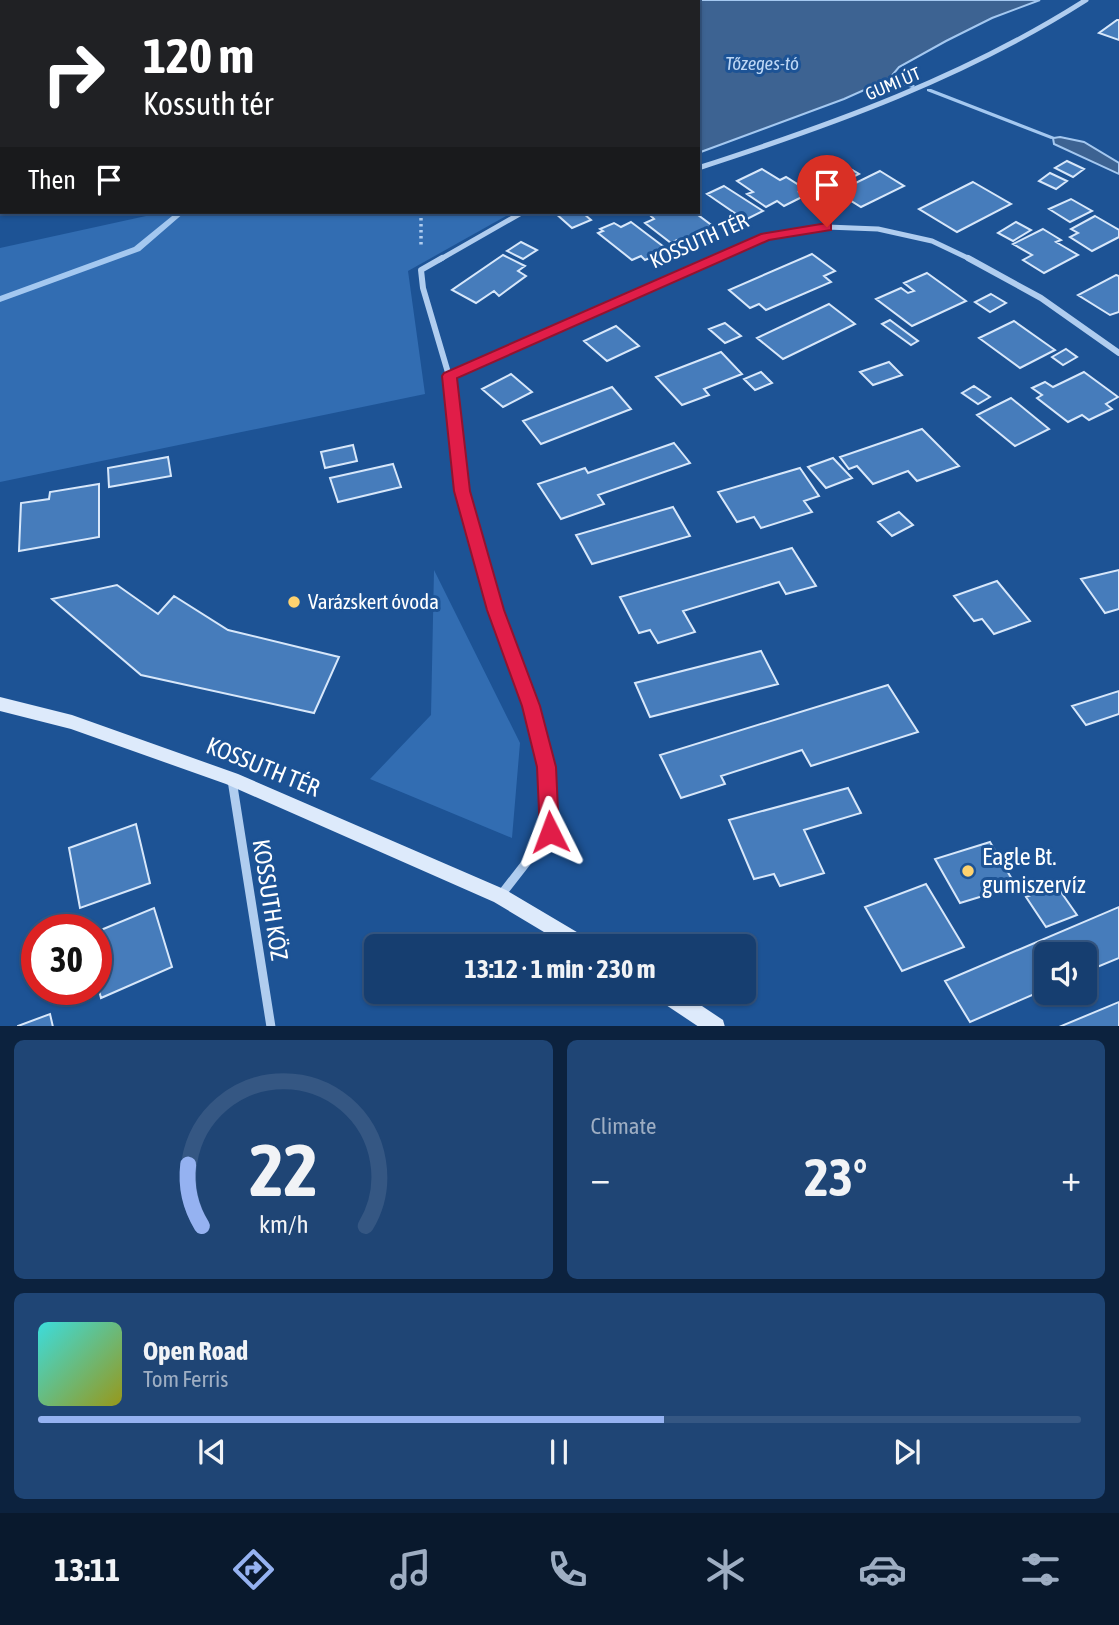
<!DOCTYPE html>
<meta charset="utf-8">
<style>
:root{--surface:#163e70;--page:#1f4575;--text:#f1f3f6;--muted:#9eaec3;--line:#355783;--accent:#95b2f1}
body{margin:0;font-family:"Asap Condensed",sans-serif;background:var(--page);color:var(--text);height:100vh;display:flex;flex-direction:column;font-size:26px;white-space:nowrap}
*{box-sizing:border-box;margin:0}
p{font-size:23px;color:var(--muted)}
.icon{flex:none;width:38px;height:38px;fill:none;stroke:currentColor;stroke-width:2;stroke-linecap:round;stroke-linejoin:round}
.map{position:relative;height:1026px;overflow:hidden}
.drawer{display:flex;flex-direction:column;gap:14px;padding:14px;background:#0c223e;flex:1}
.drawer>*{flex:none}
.banner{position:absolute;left:0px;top:0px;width:700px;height:214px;box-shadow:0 2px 5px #0004,0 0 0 2px var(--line);background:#202124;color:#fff;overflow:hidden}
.buttons{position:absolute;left:1034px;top:942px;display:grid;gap:14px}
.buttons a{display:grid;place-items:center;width:63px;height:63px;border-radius:10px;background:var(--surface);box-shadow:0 2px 5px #0004,0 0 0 2px var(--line);font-size:35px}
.speed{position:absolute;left:21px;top:914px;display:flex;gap:14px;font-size:35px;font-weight:700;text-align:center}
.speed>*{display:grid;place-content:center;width:91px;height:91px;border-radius:50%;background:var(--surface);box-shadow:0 2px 5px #0004,0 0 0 2px var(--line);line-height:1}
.speed .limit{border:10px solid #d22;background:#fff;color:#111}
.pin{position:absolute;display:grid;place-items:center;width:60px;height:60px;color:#fff;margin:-72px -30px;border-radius:50% 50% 50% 0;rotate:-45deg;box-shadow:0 0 7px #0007}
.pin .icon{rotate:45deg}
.me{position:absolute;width:77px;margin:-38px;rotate:357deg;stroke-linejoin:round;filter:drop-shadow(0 0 5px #0008)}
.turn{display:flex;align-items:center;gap:24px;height:147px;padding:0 28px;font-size:32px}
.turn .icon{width:91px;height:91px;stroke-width:2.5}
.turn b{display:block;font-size:49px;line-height:60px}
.then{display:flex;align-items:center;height:66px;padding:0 28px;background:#0003;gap:14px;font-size:26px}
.big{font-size:52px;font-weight:700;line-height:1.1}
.drawer .widget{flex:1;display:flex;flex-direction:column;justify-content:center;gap:10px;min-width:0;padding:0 24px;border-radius:10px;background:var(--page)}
.drawer .dial{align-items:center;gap:0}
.dial svg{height:182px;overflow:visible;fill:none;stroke:var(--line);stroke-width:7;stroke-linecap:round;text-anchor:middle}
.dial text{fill:var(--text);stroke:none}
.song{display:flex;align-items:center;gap:21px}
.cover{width:84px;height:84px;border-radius:10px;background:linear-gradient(135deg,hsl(180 70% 55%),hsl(60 70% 35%))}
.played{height:7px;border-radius:4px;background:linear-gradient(90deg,var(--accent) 60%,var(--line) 60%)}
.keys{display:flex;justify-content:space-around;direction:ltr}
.heat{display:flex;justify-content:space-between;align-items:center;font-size:38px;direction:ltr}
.drawer .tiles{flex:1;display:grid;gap:14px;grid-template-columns:1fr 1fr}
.widget:last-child{grid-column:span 2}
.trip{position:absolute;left:364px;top:934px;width:392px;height:70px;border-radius:10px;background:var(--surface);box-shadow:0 2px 5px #0004,0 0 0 2px var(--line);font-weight:700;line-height:70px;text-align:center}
.tab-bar{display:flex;height:112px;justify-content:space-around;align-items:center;background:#09192d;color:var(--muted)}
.tab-bar .icon{width:49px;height:49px}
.tab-bar .active{color:var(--accent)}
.tab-bar b{font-size:32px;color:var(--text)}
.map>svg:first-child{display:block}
.green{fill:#326db2}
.water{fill:#3d6392;stroke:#a4c8f0;stroke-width:2}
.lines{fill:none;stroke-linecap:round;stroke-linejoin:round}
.stream{fill:#a4c8f0;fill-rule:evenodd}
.building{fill:#467cbb;stroke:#d7e7fa;stroke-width:2}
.path{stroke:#b0cdef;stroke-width:3.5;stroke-dasharray:2.5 3.5;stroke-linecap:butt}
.street-far2{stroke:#b0cdef;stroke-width:5}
.street-far1{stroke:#b0cdef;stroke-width:6}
.street{stroke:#b0cdef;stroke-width:9}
.secondary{fill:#ddeafb;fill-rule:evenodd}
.route{fill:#e11d48;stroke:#92132f;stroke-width:2}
.poi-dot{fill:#fed26f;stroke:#1d5395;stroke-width:2.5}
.labels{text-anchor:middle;stroke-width:6;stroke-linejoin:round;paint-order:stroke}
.far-street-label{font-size:18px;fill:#fff;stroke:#1d5395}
.far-water-label{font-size:19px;font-style:italic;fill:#bdd7f5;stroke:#1d5395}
.street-label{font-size:21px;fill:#fff;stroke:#1d5395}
.poi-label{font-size:21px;fill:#fff;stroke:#1d5395;text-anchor:start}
.near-street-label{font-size:24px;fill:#fff;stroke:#1d5395}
.near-poi-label{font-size:24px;fill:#fff;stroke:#1d5395;text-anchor:start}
</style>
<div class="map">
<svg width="1119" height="1027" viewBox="0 0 1119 1027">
<rect width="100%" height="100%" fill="#1d5395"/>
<path class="green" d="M146 212H513L408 271 425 394 0 482V248L146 216Z
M434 570 520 743 512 838 370 779 431 715Z"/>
<path class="water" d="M510 0H1040L992 18 946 41 899 67 889 79 844 99 698 153V2H507Z
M1060 137 1084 142 1119 163V174L1054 144 1053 138Z"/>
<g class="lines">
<path class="stream" d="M0 32 2 33V37L0 36Z
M889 77 914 85 915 86 912 88 887 80 886 79Z
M927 89H931L1057 138 1051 139 927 91Z
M177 212H185L140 251 0 302V296L134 247Z"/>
</g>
<path class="building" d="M1117 20H1119V40L1099 33Z
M1067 161 1084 169 1073 177 1055 168Z
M839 162 859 174 833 187 812 174Z
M762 169 780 180 786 177 805 189 799 192 804 196 784 206 777 201 766 207 747 194 753 192 737 181Z
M880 171 904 186 861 207 837 192Z
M1050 173 1067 181 1056 189 1039 181Z
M973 182 1011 204 957 232 919 209Z
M724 186 763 211 745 220 707 194Z
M1071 199 1092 211 1070 222 1049 209Z
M554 212H590L584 214 591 220 572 228Z
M661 212H694L714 227 708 229 715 234 685 247 677 240 671 243 645 223 654 219 651 216Z
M1095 216 1119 230V237L1092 251 1070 237 1078 233 1071 229Z
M631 222 668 250 645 260 641 256 632 260 598 233 603 231 600 229 614 223 621 227Z
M1016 222 1031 230 1013 241 998 233Z
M1043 229 1061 240 1056 242 1078 255 1044 273 1023 260 1032 255 1013 244Z
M521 242 537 250 523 259 507 251Z
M812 254 835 271 824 276 831 282 766 310 759 304 750 308 729 290Z
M503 255 525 266 518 271 526 276 499 296 494 291 476 303 452 290Z
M927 273 966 301 912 326 876 299 901 288 908 293 914 291 904 283Z
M1116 275 1119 276V312L1110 315 1078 295Z
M991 294 1006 303 990 312 975 302Z
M829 304 855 324 783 359 757 338Z
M890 320 918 341 911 345 882 324Z
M1014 321 1055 350 1020 368 979 338Z
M725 323 741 336 725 343 709 329Z
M616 326 639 346 607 361 584 341Z
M1066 349 1077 357 1063 365 1052 357Z
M721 352 742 374 704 389 709 395 682 405 656 377Z
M889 362 902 375 873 385 860 372Z
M761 372 772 383 755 390 744 379Z
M1084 372 1118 397 1106 404 1112 409 1089 420 1082 415 1068 422 1037 398 1042 395 1032 388 1045 382 1053 387Z
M511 374 532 392 503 407 482 389Z
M974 386 990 397 978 404 962 393Z
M612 387 631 409 541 444 523 421Z
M1011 398 1049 429 1015 446 977 415Z
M922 429 959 466 917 481 908 471 873 484 857 466 849 469 840 457Z
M674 443 690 463 598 495 604 504 561 519 538 484 585 468 588 473Z
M353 445 357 461 325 468 321 452Z
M168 457 171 476 109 487 108 468Z
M833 458 852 478 826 488 808 467Z
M393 464 401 487 338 502 330 478Z
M800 468 819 496 804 501 812 512 761 528 754 517 737 522 718 492Z
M99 484V537L19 551 21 503 49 499 50 492Z
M673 507 690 536 592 564 576 535Z
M899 512 913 525 892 536 878 522Z
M792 548 816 586 786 594 779 582 683 611 695 632 658 643 650 630 639 633 620 597Z
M1119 570V609L1105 613 1081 579Z
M997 581 1030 621 994 634 982 619 974 621 954 596Z
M117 585 158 614 174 596 228 630 339 657 314 713 141 675 52 599Z
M761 651 778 684 650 717 635 683Z
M888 685 918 732 811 766 802 750 721 776 725 784 681 798 660 755Z
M1119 691V714L1086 725 1072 706Z
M848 788 861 813 804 830 824 873 780 886 774 874 754 879 729 820Z
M136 824 150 883 80 908 69 848Z
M990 842 1016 886 960 903 935 859Z
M926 884 964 947 902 971 865 907Z
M1056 885 1077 915 1046 927 1026 897Z
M1119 907V958L1085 972V954H1046V989L970 1022 945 981Z
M154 908 172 967 101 998 96 979V932Z
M1119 1002V1027H1059Z
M50 1014 53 1027H18V1026Z"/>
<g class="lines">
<path class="path" d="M501 2 504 0
M421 212V248"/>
<path class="street-far2" d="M698 168C834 124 965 77 1086 0
M439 260 523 212
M715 260 766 237 827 227 878 229 932 241 972 260"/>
<path class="street-far1" d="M442 258 421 270 423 288 449 376 462 491 491 594
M968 258 1041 298 1119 353
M449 376 719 258"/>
<path class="street" d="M490 592 531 706 546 767 550 832 501 895
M232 780 271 1027"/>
<path class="secondary" d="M0 697 72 715 238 774 506 890 592 941 595 947H569L494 902 226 784 71 729 0 711Z
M655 992H681L723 1020 725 1027H699L657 999Z"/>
</g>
<path class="route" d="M827 223 831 224V230L769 240 457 378 470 491 504 610 540 706 556 767 559 832 557 839 550 841 543 839 540 832 537 767 522 706 487 610 454 491 442 376 444 373 761 234Z"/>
<g class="poi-dot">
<circle cx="294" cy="602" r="7"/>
<circle cx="968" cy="871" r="7"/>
</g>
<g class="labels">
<g class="far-street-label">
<text transform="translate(893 84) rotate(-23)" y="6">GUMI ÚT</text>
</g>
<g class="far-water-label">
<text x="762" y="70">Tőzeges-tó</text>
</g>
<g class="street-label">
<text transform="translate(699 241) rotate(-24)" y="7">KOSSUTH TÉR</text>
</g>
<g class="poi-label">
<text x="308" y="609">Varázskert óvoda</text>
</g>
<g class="near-street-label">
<text transform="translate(263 767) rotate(22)" y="8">KOSSUTH TÉR</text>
<text transform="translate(270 900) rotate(81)" y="8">KOSSUTH KÖZ</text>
</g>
<g class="near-poi-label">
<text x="982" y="865">Eagle Bt.<tspan x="982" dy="28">gumiszervíz</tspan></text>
</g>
</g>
</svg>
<div class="buttons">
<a><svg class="icon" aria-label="sound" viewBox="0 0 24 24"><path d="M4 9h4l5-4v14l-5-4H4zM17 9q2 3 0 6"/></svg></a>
</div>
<div class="speed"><div class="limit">30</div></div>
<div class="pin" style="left:827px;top:227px;background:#d93025"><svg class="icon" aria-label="arrive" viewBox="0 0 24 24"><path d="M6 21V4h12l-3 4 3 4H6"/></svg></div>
<svg class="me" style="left:550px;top:832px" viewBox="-20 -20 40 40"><path d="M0-17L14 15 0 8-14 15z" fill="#e11d48" stroke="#fff" stroke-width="4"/></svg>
<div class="trip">13:12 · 1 min · 230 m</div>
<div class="banner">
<div class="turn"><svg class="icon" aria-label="right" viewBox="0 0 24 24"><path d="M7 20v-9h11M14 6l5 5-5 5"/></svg><div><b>120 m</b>Kossuth tér</div></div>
<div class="then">Then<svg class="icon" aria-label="arrive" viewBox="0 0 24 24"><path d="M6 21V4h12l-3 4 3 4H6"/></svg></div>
</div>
</div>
<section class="drawer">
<div class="tiles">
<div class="widget dial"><svg viewBox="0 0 100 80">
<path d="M14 69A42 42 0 1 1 86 69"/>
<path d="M14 69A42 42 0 0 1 8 42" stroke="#95b2f1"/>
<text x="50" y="56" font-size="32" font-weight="700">22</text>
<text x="50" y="72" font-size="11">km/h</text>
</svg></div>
<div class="widget"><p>Climate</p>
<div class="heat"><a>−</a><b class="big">23°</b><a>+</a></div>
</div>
<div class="widget">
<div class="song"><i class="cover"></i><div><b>Open Road</b><p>Tom Ferris</p></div></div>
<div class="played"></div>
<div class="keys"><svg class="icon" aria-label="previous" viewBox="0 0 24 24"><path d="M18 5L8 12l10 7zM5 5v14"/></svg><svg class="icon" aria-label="pause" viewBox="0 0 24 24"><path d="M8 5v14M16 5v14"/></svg><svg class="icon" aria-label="next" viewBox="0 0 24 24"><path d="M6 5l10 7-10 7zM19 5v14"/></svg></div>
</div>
</div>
</section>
<nav class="tab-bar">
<b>13:11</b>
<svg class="icon active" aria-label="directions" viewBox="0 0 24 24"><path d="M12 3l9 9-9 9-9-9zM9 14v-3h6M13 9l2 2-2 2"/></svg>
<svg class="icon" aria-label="music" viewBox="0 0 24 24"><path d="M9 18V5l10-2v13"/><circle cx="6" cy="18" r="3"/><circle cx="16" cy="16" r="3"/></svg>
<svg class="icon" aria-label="phone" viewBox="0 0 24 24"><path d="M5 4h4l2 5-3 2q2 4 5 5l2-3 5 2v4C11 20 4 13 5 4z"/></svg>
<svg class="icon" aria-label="climate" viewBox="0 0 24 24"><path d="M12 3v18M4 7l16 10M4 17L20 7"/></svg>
<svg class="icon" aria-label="car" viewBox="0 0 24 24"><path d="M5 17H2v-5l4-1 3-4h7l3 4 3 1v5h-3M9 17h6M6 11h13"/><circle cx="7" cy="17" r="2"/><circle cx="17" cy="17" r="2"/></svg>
<svg class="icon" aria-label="filters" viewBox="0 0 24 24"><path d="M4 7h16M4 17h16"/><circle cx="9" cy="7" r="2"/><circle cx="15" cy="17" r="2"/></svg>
</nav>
